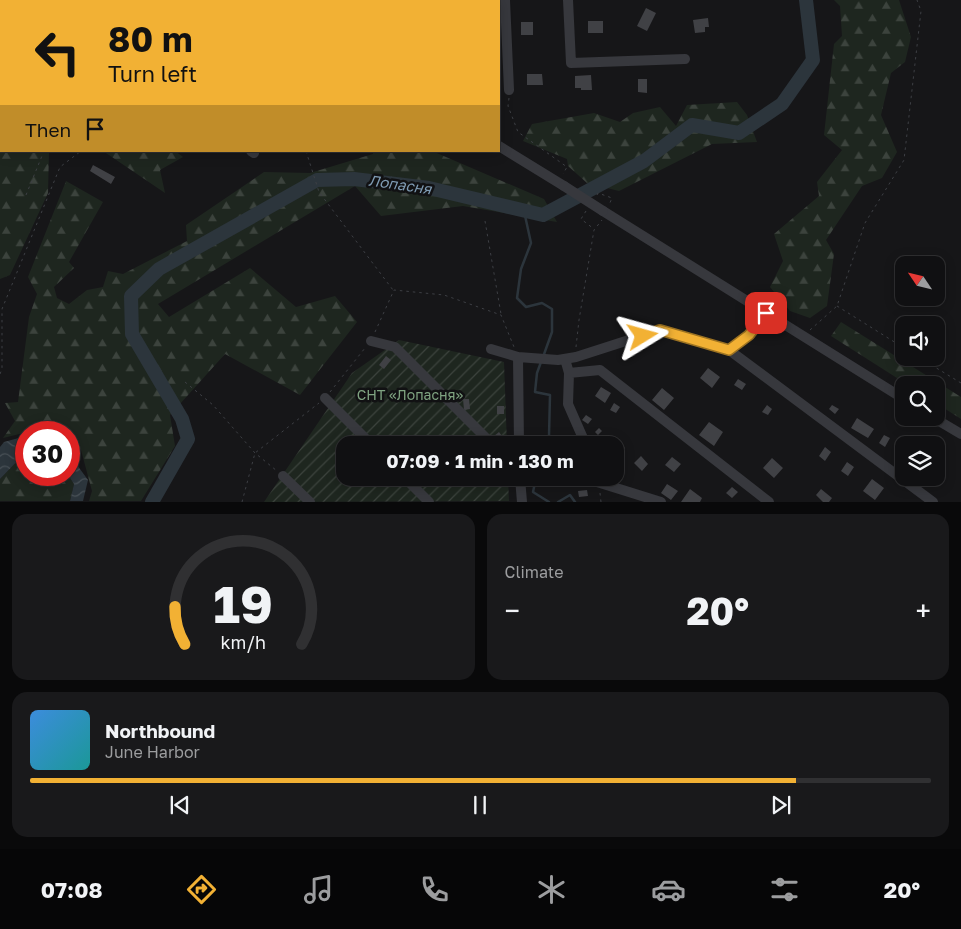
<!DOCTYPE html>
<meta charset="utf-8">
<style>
:root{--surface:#101012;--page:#19191b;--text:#f1f3f6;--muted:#9c9d9f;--line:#303032;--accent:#f2b134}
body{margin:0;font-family:"Golos Text",sans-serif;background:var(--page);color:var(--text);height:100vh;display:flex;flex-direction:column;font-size:19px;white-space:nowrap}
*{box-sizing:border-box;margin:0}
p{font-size:16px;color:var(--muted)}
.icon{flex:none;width:28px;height:28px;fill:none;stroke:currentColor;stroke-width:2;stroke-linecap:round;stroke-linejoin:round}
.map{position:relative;height:502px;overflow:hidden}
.details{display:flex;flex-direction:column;gap:12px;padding:12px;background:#09090a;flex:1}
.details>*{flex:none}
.guide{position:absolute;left:0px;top:0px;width:500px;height:152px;box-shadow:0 2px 12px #0003,0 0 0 1px var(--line);background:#f2b134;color:#111;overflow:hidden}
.needle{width:32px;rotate:305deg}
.buttons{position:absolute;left:895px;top:256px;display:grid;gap:10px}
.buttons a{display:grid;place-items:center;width:50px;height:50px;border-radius:10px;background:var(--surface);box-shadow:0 2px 12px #0003,0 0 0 1px var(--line);font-size:25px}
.speed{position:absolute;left:15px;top:421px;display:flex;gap:10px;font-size:25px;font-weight:700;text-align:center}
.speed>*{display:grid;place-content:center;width:65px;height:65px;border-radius:50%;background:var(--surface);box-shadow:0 2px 12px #0003,0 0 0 1px var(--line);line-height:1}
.speed .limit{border:8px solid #d22;background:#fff;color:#111}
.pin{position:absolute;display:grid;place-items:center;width:42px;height:42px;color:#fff;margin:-21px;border-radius:10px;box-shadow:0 2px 8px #0006}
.me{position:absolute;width:55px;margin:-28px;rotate:82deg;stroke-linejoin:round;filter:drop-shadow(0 0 4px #0008)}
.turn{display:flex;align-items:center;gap:18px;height:105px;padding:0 25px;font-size:22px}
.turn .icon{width:65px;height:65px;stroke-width:2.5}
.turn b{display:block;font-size:35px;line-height:42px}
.then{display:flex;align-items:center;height:48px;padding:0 25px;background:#0003;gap:10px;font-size:19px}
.big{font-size:38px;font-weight:700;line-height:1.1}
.details .card{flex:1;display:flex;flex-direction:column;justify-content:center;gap:8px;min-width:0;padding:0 18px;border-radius:15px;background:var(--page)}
.details .dial{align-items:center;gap:0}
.dial svg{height:130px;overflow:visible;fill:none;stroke:var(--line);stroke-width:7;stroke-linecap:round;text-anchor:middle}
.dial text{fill:var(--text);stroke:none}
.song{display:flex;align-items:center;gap:15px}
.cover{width:60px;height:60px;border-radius:8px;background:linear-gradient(135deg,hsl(210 70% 55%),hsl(180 70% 35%))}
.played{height:5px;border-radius:2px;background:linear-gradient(90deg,var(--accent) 85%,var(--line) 85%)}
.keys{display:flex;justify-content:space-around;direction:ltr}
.heat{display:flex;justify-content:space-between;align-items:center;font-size:28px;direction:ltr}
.details .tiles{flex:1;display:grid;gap:12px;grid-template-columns:1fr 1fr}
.card:last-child{grid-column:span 2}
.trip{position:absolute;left:336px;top:436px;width:288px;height:50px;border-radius:15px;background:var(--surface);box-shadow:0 2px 12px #0003,0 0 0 1px var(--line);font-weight:700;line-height:50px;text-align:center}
.dock{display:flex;height:80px;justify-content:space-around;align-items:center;background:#060607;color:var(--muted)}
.dock .icon{width:35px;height:35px}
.dock .active{color:var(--accent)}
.dock b{font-size:22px;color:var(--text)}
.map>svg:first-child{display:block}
.forest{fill:url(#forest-firs)}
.garden{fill:url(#garden-furrows)}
.water{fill:url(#water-waves)}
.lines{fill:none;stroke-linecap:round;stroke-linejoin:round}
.stream{stroke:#2c353c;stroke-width:2.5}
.river{stroke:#2c353c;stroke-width:14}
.building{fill:#404145}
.path{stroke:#3d3f44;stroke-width:1;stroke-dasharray:2.5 4;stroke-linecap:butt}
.minor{stroke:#37383d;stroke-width:10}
.minor-bridge{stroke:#37383d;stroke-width:10}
.route-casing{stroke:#9d7322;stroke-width:12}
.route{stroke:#f2b134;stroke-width:9}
.labels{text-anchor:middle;stroke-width:5;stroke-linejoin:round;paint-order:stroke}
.park-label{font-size:14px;fill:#7fa381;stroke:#111113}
.water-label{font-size:15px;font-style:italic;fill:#7f9bb3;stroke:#111113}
</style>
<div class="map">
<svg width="961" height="502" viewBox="0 0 961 502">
<defs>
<pattern id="forest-firs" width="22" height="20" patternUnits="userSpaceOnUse" patternTransform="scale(1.25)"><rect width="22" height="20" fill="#1e261f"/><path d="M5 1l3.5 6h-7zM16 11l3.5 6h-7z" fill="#3c433d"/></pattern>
<pattern id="garden-furrows" width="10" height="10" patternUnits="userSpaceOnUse" patternTransform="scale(1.25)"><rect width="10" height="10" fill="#1e261f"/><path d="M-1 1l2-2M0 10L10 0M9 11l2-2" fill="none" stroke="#3c433d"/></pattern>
<pattern id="water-waves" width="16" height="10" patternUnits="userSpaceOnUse" patternTransform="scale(1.25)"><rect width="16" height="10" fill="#2c353c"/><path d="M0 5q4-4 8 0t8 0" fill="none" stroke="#485056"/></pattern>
</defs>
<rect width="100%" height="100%" fill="#161618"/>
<path class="forest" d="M0 0H40L1 1V151H49L48 193 10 275 0 279Z
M834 0H899L911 37 905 62 891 73 881 115 897 152 882 178 862 186 826 240 834 254 827 306 810 318 790 311 770 287 783 261 774 234 819 196 817 182 842 150 824 135 834 44 842 36 840 6Z
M737 102 747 115 757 142 712 144 619 191 587 183 568 166 567 159 523 141 532 124 594 113 620 122 633 113 660 107 676 126 687 105Z
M103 151H175L183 157 160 170 165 193Z
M373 151H432L544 199 557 222 463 206 381 216 355 186 158 304 169 317 250 268 296 307 335 296 357 322 300 395 225 354 170 415 175 446 141 501H89L92 491 81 450 69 441V432H57L48 427 3 438 15 421 5 403 18 402 29 317 37 294 28 277 66 181 103 202 69 262 74 268 54 287 57 298 69 304 87 290 103 287 108 271 123 274 187 241 186 225 264 172 310 173 373 154Z
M841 322 961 397V419L936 403V385H908L831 336Z
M26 452V475H68L74 484 70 501H0V479Z"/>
<path class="garden" d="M399 340 504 362 507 445H345V478H508L509 501 264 502 352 373Z"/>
<path class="water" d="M26 436V452L0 479V447L4 442Z
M69 454 88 480 83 501H70L74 484 68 475Z"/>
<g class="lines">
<path class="stream" d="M524 211 531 243 521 269 517 298 526 307 542 303 552 309V332L543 357
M541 362 537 373 535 392 550 395 549 436 546 445
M536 478 533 492 549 502
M558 502 570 495 575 502"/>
<path class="river" d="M152 502 188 439 182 419 132 334 131 296 159 269 317 180 354 179 429 188 543 215 644 161 692 125 739 133 782 104 813 60 806 0"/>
</g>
<path class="building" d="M646 8 656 13 647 31 637 26Z
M708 18 709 27H705V32L695 33 693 20Z
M588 21H603V33H588Z
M521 22H533V35H521Z
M527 74H542L543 85H527Z
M591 75 592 90H581V88H575V76Z
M638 79H647V93L638 92Z
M93 165 115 177 111 184 90 171Z
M386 356 391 360 384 369 379 365Z
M708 368 720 377 712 388 700 378Z
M738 379 746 384 742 390 734 385Z
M601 387 611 393 605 403 595 396Z
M662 388 674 398 664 410 652 400Z
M463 399H469L470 409 464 410Z
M614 403 620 407 616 413 610 410Z
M767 405 772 409 768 415 762 412Z
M832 405 839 409 835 414 829 409Z
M497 406H504V414H497Z
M586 415 592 419 588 424 582 420Z
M857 418 874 429 868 438 851 428Z
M709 422 723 432 714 446 699 435Z
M599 428 602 431 598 435 595 432Z
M499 432 505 440 499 444 494 436Z
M884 435 890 438 885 447 879 443Z
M618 441 625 448 618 456 615 453V445H613Z
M825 447 831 452 825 461 819 456Z
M641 456 648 464 642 471 634 463Z
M672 457 681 464 674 472 665 465Z
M772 458 783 468 774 478 763 468Z
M847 462 854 467 848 476 841 471Z
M872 479 884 488 875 500 863 491Z
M667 484 678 491 671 500 661 493Z
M732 487 738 492 732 498 726 493Z
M690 489 702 498 700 502H681Z
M821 489 832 498 829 502H823L816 495Z
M587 490 588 496 579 497 578 491Z"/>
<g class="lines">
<path class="path" d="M509 98 508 106 518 132 567 167 563 174
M306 151 319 192 393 290
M26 195 44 151
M597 195 598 193 612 198 609 205
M586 211 581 219 594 229
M485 221 501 314
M837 306 904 348
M810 330 837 306 865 223 904 160 921 11 917 0
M375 332 394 290 444 295 501 315 514 347
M576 347 579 320 594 230 602 220
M920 358 961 383
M0 374 2 369V309L60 167 81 151
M185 382 213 405 255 453 277 471
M330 392 365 348
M600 493 601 502
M242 502 255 453 319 403"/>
<path class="minor" d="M119 0V1
M263 0 265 1
M505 0 509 90
M568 0 571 63 685 59
M228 1 229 0
M367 1 368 0
M0 31 1 32
M499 146 564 186
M251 151 254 153
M603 211 904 399
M371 341 395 347 493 445
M491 349 518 357
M729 350 933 502
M565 359 569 373 568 404 586 445
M569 373 600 370 769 502
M325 398 372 445
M934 418 961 434
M519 445 518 357 558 360 576 357 660 330 729 350 749 335 766 313
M283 476 310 502
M405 478 429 502
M520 478 522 502
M596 478 597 482 661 502"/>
<path class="minor-bridge" d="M564 186 603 211"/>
</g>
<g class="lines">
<defs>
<path id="route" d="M643 336 660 330 729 350 749 335 766 313"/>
</defs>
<use href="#route" class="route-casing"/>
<use href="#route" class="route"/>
</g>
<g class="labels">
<g class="park-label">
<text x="410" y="400">СНТ «Лопасня»</text>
</g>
<g class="water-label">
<text transform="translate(400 185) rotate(8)" y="5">Лопасня</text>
</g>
</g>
</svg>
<div class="buttons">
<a><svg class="needle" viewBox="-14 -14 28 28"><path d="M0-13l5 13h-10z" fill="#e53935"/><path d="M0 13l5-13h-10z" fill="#9c9d9f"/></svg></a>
<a><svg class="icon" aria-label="sound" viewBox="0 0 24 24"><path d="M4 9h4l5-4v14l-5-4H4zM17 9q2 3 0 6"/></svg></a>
<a><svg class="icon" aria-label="search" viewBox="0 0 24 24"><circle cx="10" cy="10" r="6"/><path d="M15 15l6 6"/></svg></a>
<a><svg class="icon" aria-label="layers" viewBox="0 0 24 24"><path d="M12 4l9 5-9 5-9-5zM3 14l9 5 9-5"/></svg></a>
</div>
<div class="speed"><div class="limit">30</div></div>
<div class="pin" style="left:766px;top:313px;background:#d93025"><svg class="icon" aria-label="arrive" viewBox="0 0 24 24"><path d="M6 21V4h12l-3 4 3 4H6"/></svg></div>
<svg class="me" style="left:643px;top:336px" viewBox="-20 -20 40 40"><path d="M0-17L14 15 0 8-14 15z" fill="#f2b134" stroke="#fff" stroke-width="4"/></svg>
<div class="trip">07:09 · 1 min · 130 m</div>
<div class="guide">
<div class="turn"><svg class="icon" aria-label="left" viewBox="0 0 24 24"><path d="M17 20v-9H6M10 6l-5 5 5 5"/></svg><div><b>80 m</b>Turn left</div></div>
<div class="then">Then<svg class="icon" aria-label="arrive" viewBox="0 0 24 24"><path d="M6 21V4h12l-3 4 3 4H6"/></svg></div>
</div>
</div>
<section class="details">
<div class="tiles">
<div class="card dial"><svg viewBox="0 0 100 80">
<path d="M14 69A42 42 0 1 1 86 69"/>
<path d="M14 69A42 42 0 0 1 8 46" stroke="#f2b134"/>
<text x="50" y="56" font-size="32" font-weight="700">19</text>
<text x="50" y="72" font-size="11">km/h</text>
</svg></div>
<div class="card"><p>Climate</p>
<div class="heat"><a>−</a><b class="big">20°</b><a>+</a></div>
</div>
<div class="card">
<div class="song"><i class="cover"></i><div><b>Northbound</b><p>June Harbor</p></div></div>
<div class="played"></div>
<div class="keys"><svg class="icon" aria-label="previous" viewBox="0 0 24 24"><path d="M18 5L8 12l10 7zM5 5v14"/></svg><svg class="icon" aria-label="pause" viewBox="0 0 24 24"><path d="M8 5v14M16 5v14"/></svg><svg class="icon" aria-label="next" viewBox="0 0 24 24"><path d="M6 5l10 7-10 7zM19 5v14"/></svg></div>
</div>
</div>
</section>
<nav class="dock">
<b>07:08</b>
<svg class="icon active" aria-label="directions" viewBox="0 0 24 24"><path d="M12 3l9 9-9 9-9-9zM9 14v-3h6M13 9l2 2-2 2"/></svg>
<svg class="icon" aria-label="music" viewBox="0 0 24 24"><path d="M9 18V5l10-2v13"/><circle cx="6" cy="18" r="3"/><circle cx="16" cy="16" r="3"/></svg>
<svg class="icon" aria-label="phone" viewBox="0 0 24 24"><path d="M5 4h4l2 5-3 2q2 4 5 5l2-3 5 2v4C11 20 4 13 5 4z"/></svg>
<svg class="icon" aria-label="climate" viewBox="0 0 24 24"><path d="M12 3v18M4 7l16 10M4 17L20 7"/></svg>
<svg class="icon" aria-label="car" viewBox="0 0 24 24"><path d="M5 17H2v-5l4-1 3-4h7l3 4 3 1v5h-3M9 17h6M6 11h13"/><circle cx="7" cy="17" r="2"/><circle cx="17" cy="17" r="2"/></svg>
<svg class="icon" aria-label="filters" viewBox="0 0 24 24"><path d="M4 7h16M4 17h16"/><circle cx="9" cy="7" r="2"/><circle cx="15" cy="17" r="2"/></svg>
<b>20°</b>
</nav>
